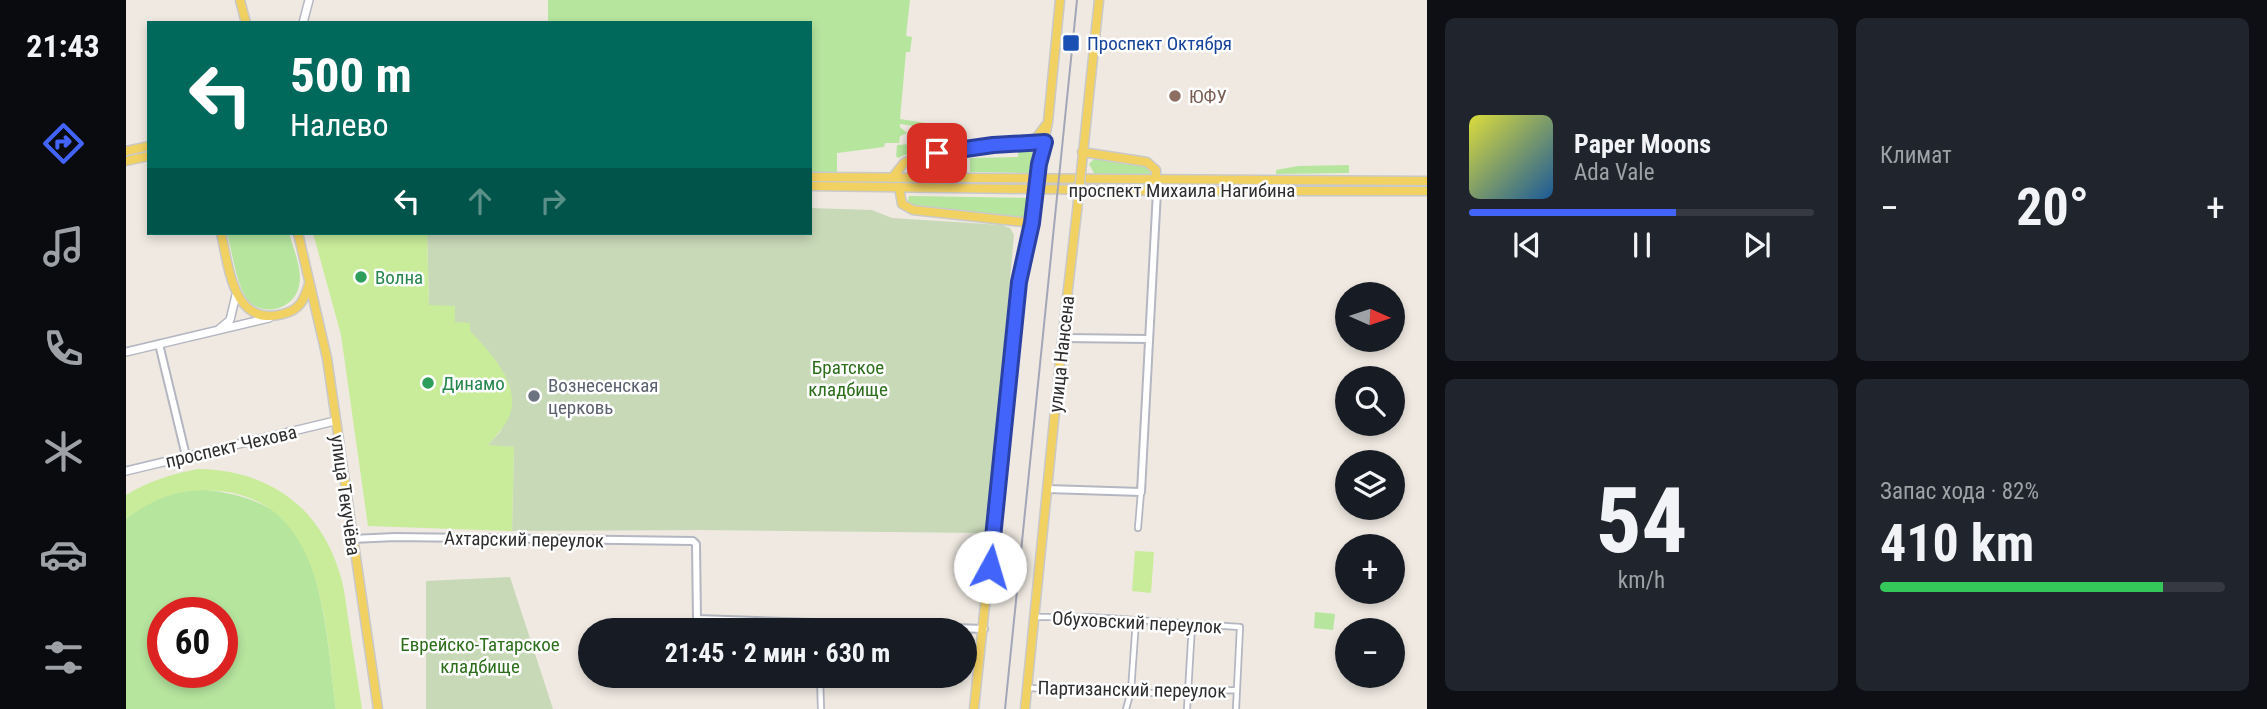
<!DOCTYPE html>
<html lang="ru">
<meta charset="utf-8">
<style>
:root{--surface:#171b24;--page:#20242c;--text:#f1f3f6;--muted:#9ea1a6;--line:#363941;--accent:#4264fb}
body{margin:0;font-family:"Roboto Condensed",sans-serif;background:var(--page);color:var(--text);height:100vh;display:flex;flex-direction:column;font-size:26px;white-space:nowrap}
*{box-sizing:border-box;margin:0}
p{font-size:23px;color:var(--muted)}
.icon{flex:none;width:38px;height:38px;fill:none;stroke:currentColor;stroke-width:2;stroke-linecap:round;stroke-linejoin:round}
.map{position:relative;flex:1;overflow:hidden}
.panel{display:flex;flex-direction:column;gap:18px;padding:18px;background:#0d0f14;width:840px}
.panel>*{flex:none}
.hud{position:absolute;left:21px;top:21px;width:665px;height:214px;border-radius:0px;box-shadow:0 4px 10px #0003;background:#00695c;color:#fff;overflow:hidden}
.needle{width:46px;rotate:93deg}
.controls{position:absolute;left:1209px;top:282px;display:grid;gap:14px}
.controls a{display:grid;place-items:center;width:70px;height:70px;border-radius:50%;background:var(--surface);box-shadow:0 4px 10px #0003;font-size:35px}
.speed{position:absolute;left:21px;top:597px;display:flex;gap:14px;font-size:35px;font-weight:700;text-align:center}
.speed>*{display:grid;place-content:center;width:91px;height:91px;border-radius:50%;background:var(--surface);box-shadow:0 4px 10px #0003;line-height:1}
.speed .limit{border:10px solid #d22;background:#fff;color:#111}
.pin{position:absolute;display:grid;place-items:center;width:60px;height:60px;color:#fff;margin:-30px;border-radius:14px;box-shadow:0 4px 10px #0006}
.me{position:absolute;width:77px;margin:-38px;rotate:6deg;stroke-linejoin:round;filter:drop-shadow(0 0 5px #0008)}
.turn{display:flex;align-items:center;gap:24px;height:147px;padding:0 28px;font-size:32px}
.turn .icon{width:91px;height:91px;stroke-width:2.5}
.turn b{display:block;font-size:49px;line-height:60px}
.lanes{display:flex;align-items:center;height:66px;padding:0 28px;background:#0003;justify-content:center;gap:35px;direction:ltr}
.lanes .off{opacity:.35}
.big{font-size:52px;font-weight:700;line-height:1.1}
.panel .tile{flex:1;display:flex;flex-direction:column;justify-content:center;gap:10px;min-width:0;padding:0 24px;border-radius:10px;background:var(--page)}
.panel .dial{align-items:center;gap:0}
.dial b{font-size:91px;line-height:1}
.song{display:flex;align-items:center;gap:21px}
.cover{width:84px;height:84px;border-radius:10px;background:linear-gradient(135deg,hsl(60 70% 55%),hsl(210 70% 35%))}
.played{height:7px;border-radius:4px;background:linear-gradient(90deg,var(--accent) 60%,var(--line) 60%)}
.keys{display:flex;justify-content:space-around;direction:ltr}
.heat{display:flex;justify-content:space-between;align-items:center;font-size:38px;direction:ltr}
.charge{height:10px;border-radius:5px;background:linear-gradient(90deg,#34c759 82%,var(--line) 0)}
.panel .tiles{flex:1;display:grid;gap:18px;grid-template-columns:repeat(2,1fr)}
.trip{position:absolute;left:452px;top:618px;width:399px;height:70px;border-radius:35px;background:var(--surface);box-shadow:0 4px 10px #0003;font-weight:700;line-height:70px;text-align:center}
main{display:flex;flex:1;min-height:0}
.dock{display:flex;flex-direction:column;width:126px;justify-content:space-around;align-items:center;background:#090b0e;color:var(--muted)}
.dock .icon{width:49px;height:49px}
.dock .on{color:var(--accent)}
.dock b{font-size:32px;color:var(--text)}
.map>svg:first-child{display:block}
.green{fill:#b6e59e;fill-rule:evenodd}
.cemetery{fill:#c8d9b8}
.pitch{fill:#c9ec9a}
.lines{fill:none;stroke-linecap:round;stroke-linejoin:round}
.minor-casing{stroke:#b4b7c1;stroke-width:8}
.tertiary-casing{stroke:#b4b7c1;stroke-width:10}
.secondary-casing{stroke:#b4b7c1;stroke-width:10}
.primary-casing{stroke:#c9c9c9;stroke-width:11}
.minor{stroke:#fff;stroke-width:4.5}
.tertiary{stroke:#fff;stroke-width:6}
.secondary{stroke:#fff;stroke-width:7}
.primary{stroke:#f2d163;stroke-width:8}
.rail{stroke:#a3a6b8;stroke-width:2}
.primary-bridge-casing{stroke:#c9c9c9;stroke-width:11;stroke-linecap:butt}
.primary-bridge{stroke:#f2d163;stroke-width:8}
.route-casing{stroke:#2b41a3;stroke-width:18}
.route{stroke:#4264fb;stroke-width:12}
.transit-dot{fill:#1a4fb4;stroke:#fff;stroke-width:2.5}
.education-dot{fill:#8d6e63;stroke:#fff;stroke-width:2.5}
.leisure-dot{fill:#2e9e5b;stroke:#fff;stroke-width:2.5}
.worship-dot{fill:#6b7280;stroke:#fff;stroke-width:2.5}
.labels{text-anchor:middle;stroke-width:5;stroke-linejoin:round;paint-order:stroke}
.transit-label{font-size:19px;fill:#164399;stroke:#fff;text-anchor:start}
.education-label{font-size:19px;fill:#785e54;stroke:#fff;text-anchor:start}
.street-label{font-size:19px;fill:#2e2e2e;stroke:#fff}
.leisure-label{font-size:19px;fill:#27864d;stroke:#fff;text-anchor:start}
.park-label{font-size:19px;fill:#2c6e1b;stroke:#fff}
.worship-label{font-size:19px;fill:#5b616d;stroke:#fff;text-anchor:start}
</style>
<main>
<nav class="dock">
<b>21:43</b>
<svg class="icon on" aria-label="directions" viewBox="0 0 24 24"><path d="M12 3l9 9-9 9-9-9zM9 14v-3h6M13 9l2 2-2 2"/></svg>
<svg class="icon" aria-label="music" viewBox="0 0 24 24"><path d="M9 18V5l10-2v13"/><circle cx="6" cy="18" r="3"/><circle cx="16" cy="16" r="3"/></svg>
<svg class="icon" aria-label="phone" viewBox="0 0 24 24"><path d="M5 4h4l2 5-3 2q2 4 5 5l2-3 5 2v4C11 20 4 13 5 4z"/></svg>
<svg class="icon" aria-label="climate" viewBox="0 0 24 24"><path d="M12 3v18M4 7l16 10M4 17L20 7"/></svg>
<svg class="icon" aria-label="car" viewBox="0 0 24 24"><path d="M5 17H2v-5l4-1 3-4h7l3 4 3 1v5h-3M9 17h6M6 11h13"/><circle cx="7" cy="17" r="2"/><circle cx="17" cy="17" r="2"/></svg>
<svg class="icon" aria-label="filters" viewBox="0 0 24 24"><path d="M4 7h16M4 17h16"/><circle cx="9" cy="7" r="2"/><circle cx="15" cy="17" r="2"/></svg>
</nav>
<div class="map">
<svg width="1301" height="709" viewBox="0 0 1301 709">
<rect width="100%" height="100%" fill="#efe9e1"/>
<path class="green" d="M422 0H784L780 36 786 37 784 52H780L774 119 813 125 812 129 774 124V127L781 133 774 136 773 143H759L758 147 711 153V172H684V23H422Z
M815 142 825 145 783 153 772 158 770 156 771 145Z
M893 146 902 149 908 155 906 173 844 172V158L892 157Z
M970 157 1016 164 1024 167 1025 174 1021 177 969 175 963 164Z
M801 159 803 165 836 161 837 172H781C781 161 792 161 801 159Z
M1223 165V173L1150 174V170L1172 166Z
M783 196 905 198V206L900 216 892 219 786 207 781 204Z
M101 233H163C167 248 177 270 173 286 168 311 132 319 119 296 110 281 106 251 101 233Z
M71 489C101 492 131 497 156 517 198 551 203 658 210 709H0V519C24 500 41 494 71 489ZM37 612H96V672H37Z
M1189 612 1209 614 1207 630 1188 628Z"/>
<path class="cemetery" d="M684 208 746 210 766 218 876 225 884 228 888 235 861 533 575 530 386 531 388 447 361 446 375 431 385 392 378 374 344 331 303 306 301 233H684Z
M384 577 427 709H300V581Z"/>
<path class="pitch" d="M187 233H301L303 305 329 306V322L344 323V331C364 351 398 388 382 419 377 429 369 437 362 445L388 447 386 531 242 526 215 335Z
M72 469C140 470 192 504 213 571 219 588 220 606 223 624 227 652 232 681 236 709H210C199 629 200 501 93 491 57 487 29 497 0 519V495C23 481 45 474 72 469Z
M1009 551 1028 552 1025 593 1006 591Z"/>
<g class="lines">
<defs>
<path id="minor" d="M1012 528 1015 492
M908 617H964L1114 627 1110 709
M694 676 695 709
M902 688 1027 693 1111 690
M1000 709 1005 691 1010 620
M1061 709 1066 625"/>
<path id="tertiary" d="M936 338 1023 339
M33 344 60 456
M921 489 1015 492 1031 191
M226 539 269 537 567 541 570 544 571 619 858 629"/>
<path id="secondary" d="M177 23 183 0
M92 330 104 320 110 295
M0 352 143 318
M0 471 209 421"/>
<path id="primary" d="M114 0 120 23
M0 151 23 146
M956 152 1021 162 1030 170V181
M915 158 909 148 900 143 911 137 920 125
M0 161 23 156
M956 163 973 0
M913 167 922 122 934 0
M684 177 1301 181
M766 178 778 163 788 158 842 147 919 142
M684 186 1044 191H1301
M773 187 776 204 787 210 906 223
M95 233C103 267 107 328 157 314 174 310 178 300 183 284
M172 233 201 358 252 709
M848 709 893 282 909 206
M899 709 936 341 951 211"/>
</defs>
<use href="#minor" class="minor-casing"/>
<use href="#tertiary" class="tertiary-casing"/>
<use href="#secondary" class="secondary-casing"/>
<use href="#primary" class="primary-casing"/>
<use href="#minor" class="minor"/>
<use href="#tertiary" class="tertiary"/>
<use href="#secondary" class="secondary"/>
<use href="#primary" class="primary"/>
<path class="rail" d="M879 709 951 0"/>
<defs>
<path id="primary-bridge" d="M909 206 913 167
M951 211 956 163"/>
</defs>
<use href="#primary-bridge" class="primary-bridge-casing"/>
<use href="#primary-bridge" class="primary-bridge"/>
</g>
<g class="lines">
<defs>
<path id="route" d="M811 153 867 145 919 142 913 164 906 223 893 282 864 567"/>
</defs>
<use href="#route" class="route-casing"/>
<use href="#route" class="route"/>
</g>
<rect class="transit-dot" x="936" y="34" width="18" height="18" rx="3.5"/>
<circle class="education-dot" cx="1049" cy="96" r="7"/>
<g class="leisure-dot">
<circle cx="235" cy="277" r="7"/>
<circle cx="302" cy="383" r="7"/>
</g>
<circle class="worship-dot" cx="408" cy="396" r="7"/>
<g class="labels">
<g class="transit-label">
<text x="961" y="50">Проспект Октября</text>
</g>
<g class="education-label">
<text x="1063" y="103">ЮФУ</text>
</g>
<g class="street-label">
<text x="1056" y="197">проспект Михаила Нагибина</text>
<text transform="translate(935 354) rotate(-84)" y="7">улица Нансена</text>
<text transform="translate(105 446) rotate(-13)" y="7">проспект Чехова</text>
<text transform="translate(220 495) rotate(82)" y="7">улица Текучёва</text>
<text transform="translate(398 539) rotate(1)" y="7">Ахтарский переулок</text>
<text transform="translate(1011 622) rotate(3)" y="7">Обуховский переулок</text>
<text transform="translate(1006 689) rotate(1)" y="7">Партизанский переулок</text>
</g>
<g class="leisure-label">
<text x="249" y="284">Волна</text>
<text x="316" y="390">Динамо</text>
</g>
<g class="park-label">
<text x="722" y="374">Братское<tspan x="722" dy="22">кладбище</tspan></text>
<text x="354" y="651">Еврейско-Татарское<tspan x="354" dy="22">кладбище</tspan></text>
</g>
<g class="worship-label">
<text x="422" y="392">Вознесенская<tspan x="422" dy="22">церковь</tspan></text>
</g>
</g>
</svg>
<div class="controls">
<a><svg class="needle" viewBox="-14 -14 28 28"><path d="M0-13l5 13h-10z" fill="#e53935"/><path d="M0 13l5-13h-10z" fill="#9ea1a6"/></svg></a>
<a><svg class="icon" aria-label="search" viewBox="0 0 24 24"><circle cx="10" cy="10" r="6"/><path d="M15 15l6 6"/></svg></a>
<a><svg class="icon" aria-label="layers" viewBox="0 0 24 24"><path d="M12 4l9 5-9 5-9-5zM3 14l9 5 9-5"/></svg></a>
<a>+</a>
<a>−</a>
</div>
<div class="speed"><div class="limit">60</div></div>
<div class="pin" style="left:811px;top:153px;background:#d93025"><svg class="icon" aria-label="arrive" viewBox="0 0 24 24"><path d="M6 21V4h12l-3 4 3 4H6"/></svg></div>
<svg class="me" style="left:864px;top:567px" viewBox="-20 -20 40 40"><circle r="19" fill="#fff"/><path d="M0-13L10 11 0 6-10 11z" fill="#4264fb"/></svg>
<div class="trip">21:45 · 2 мин · 630 m</div>
<div class="hud">
<div class="turn"><svg class="icon" aria-label="left" viewBox="0 0 24 24"><path d="M17 20v-9H6M10 6l-5 5 5 5"/></svg><div><b>500 m</b>Налево</div></div>
<div class="lanes"><svg class="icon" aria-label="left" viewBox="0 0 24 24"><path d="M17 20v-9H6M10 6l-5 5 5 5"/></svg><svg class="icon off" aria-label="ahead" viewBox="0 0 24 24"><path d="M12 20V5M6 11l6-6 6 6"/></svg><svg class="icon off" aria-label="right" viewBox="0 0 24 24"><path d="M7 20v-9h11M14 6l5 5-5 5"/></svg></div>
</div>
</div>
<section class="panel">
<div class="tiles">
<div class="tile">
<div class="song"><i class="cover"></i><div><b>Paper Moons</b><p>Ada Vale</p></div></div>
<div class="played"></div>
<div class="keys"><svg class="icon" aria-label="previous" viewBox="0 0 24 24"><path d="M18 5L8 12l10 7zM5 5v14"/></svg><svg class="icon" aria-label="pause" viewBox="0 0 24 24"><path d="M8 5v14M16 5v14"/></svg><svg class="icon" aria-label="next" viewBox="0 0 24 24"><path d="M6 5l10 7-10 7zM19 5v14"/></svg></div>
</div>
<div class="tile"><p>Климат</p>
<div class="heat"><a>−</a><b class="big">20°</b><a>+</a></div>
</div>
<div class="tile dial"><b>54</b><p>km/h</p></div>
<div class="tile"><p>Запас хода · 82%</p><b class="big">410 km</b><div class="charge"></div></div>
</div>
</section>
</main>
